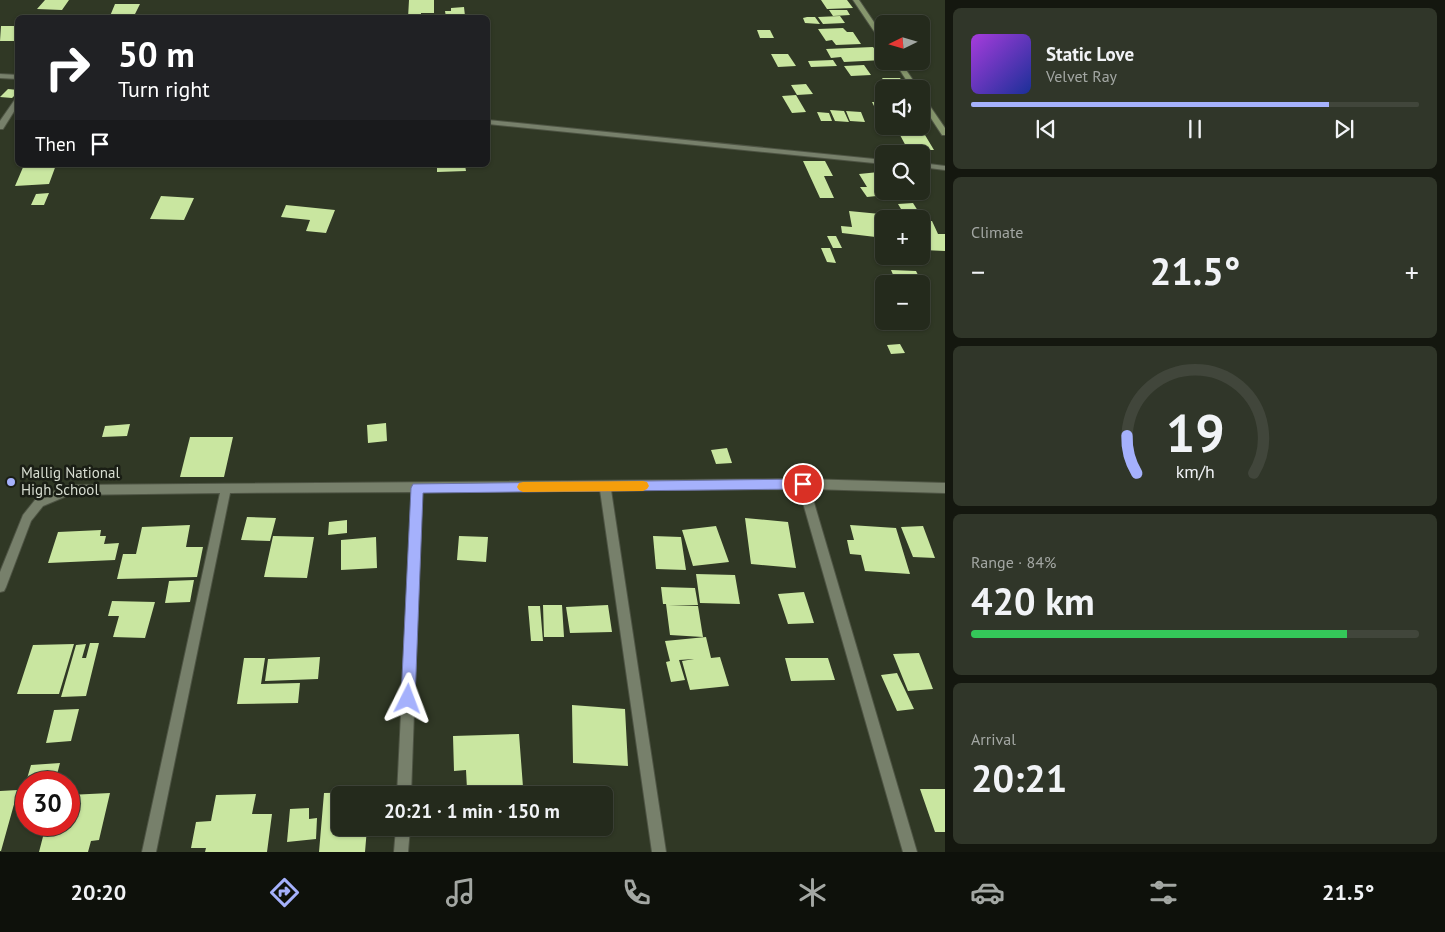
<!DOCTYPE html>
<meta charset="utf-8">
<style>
:root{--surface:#242a1c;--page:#303629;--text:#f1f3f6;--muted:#a3a7a3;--line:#41463b;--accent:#a5b1fc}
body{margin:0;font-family:"PT Sans",sans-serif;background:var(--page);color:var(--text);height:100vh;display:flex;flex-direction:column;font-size:19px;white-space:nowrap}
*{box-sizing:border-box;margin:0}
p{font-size:16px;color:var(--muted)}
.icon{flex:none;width:28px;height:28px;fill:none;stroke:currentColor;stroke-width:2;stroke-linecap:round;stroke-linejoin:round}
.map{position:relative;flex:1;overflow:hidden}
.drawer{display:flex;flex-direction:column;gap:8px;padding:8px;background:#14170f;width:500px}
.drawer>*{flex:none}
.banner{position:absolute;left:15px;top:15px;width:475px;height:152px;border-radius:8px;box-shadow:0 1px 4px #0004,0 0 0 1px var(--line);background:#202124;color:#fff;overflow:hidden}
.needle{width:32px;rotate:265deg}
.fabs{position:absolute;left:875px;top:15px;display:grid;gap:10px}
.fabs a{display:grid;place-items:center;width:55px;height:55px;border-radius:8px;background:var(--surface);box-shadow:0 1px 4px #0004,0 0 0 1px var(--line);font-size:25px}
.speed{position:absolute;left:15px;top:771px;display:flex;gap:10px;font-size:25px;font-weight:700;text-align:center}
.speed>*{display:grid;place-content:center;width:65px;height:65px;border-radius:50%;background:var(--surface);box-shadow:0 1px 4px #0004,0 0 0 1px var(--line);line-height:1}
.speed .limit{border:8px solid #d22;background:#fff;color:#111}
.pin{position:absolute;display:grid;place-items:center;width:42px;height:42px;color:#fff;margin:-21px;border:2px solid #fff;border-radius:50%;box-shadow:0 1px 5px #0007}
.me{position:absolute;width:55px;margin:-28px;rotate:3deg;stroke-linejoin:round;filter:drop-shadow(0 0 4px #0008)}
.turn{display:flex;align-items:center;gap:18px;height:105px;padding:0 20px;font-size:22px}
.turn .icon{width:65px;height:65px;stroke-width:2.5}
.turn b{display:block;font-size:35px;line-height:42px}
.then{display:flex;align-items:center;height:48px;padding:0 20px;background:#0003;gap:10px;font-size:19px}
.big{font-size:38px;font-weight:700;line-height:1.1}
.drawer .tile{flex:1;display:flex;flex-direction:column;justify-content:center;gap:8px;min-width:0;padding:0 18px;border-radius:8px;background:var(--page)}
.drawer .dial{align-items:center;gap:0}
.dial svg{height:130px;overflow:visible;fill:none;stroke:var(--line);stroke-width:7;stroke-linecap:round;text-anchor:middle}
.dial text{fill:var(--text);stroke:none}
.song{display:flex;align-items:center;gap:15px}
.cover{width:60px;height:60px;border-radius:8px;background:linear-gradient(135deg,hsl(280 70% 55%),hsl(230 70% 35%))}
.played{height:5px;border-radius:2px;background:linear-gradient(90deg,var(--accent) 80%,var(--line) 80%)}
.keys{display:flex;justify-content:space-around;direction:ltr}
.heat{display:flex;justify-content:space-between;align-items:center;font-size:28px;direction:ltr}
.charge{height:8px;border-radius:4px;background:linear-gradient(90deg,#34c759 84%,var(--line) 0)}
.trip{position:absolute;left:331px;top:786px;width:282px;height:50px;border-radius:8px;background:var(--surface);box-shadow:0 1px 4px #0004,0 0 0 1px var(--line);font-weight:700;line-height:50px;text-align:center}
.tabs{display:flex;height:80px;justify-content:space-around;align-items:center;background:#0e110b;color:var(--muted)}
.tabs .icon{width:35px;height:35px}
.tabs .active{color:var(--accent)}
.tabs b{font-size:22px;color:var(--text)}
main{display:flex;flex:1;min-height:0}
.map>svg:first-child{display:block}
.building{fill:#c9e6a0}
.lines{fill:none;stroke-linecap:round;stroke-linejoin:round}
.minor-casing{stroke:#4e5444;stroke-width:2}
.tertiary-casing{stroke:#4e5444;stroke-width:2}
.secondary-casing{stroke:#4e5444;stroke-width:2}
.minor{fill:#77806b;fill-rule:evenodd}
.tertiary{fill:#77806b;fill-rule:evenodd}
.secondary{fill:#86966d;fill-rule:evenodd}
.route{fill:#a5b1fc;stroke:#6b73a4}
.slow{fill:#f59e0b}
.poi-dot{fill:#a5b1fc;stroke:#1a1e15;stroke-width:2}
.labels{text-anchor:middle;stroke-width:5;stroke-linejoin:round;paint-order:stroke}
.poi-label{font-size:15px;fill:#d8ded2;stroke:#1a1e15;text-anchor:start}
</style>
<main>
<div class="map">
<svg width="945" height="852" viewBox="0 0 945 852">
<rect width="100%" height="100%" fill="#303825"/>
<path class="building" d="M45 0H69L62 10 37 9Z
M409 0H434V13H421V18H408Z
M821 0H847L853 8 827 9Z
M115 4H140L133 18 110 16Z
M464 7 465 16 446 17 445 11H451V8Z
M829 10H847L850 15 833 16Z
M840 16 845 23 823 24 818 17Z
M807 17H815L820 24 805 23 803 18Z
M1 26H18V41H0Z
M843 28 847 32H853L861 44 836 45 832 40 826 41 818 29Z
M757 30H770L774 38H760Z
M873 47 883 60 844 62 841 57 831 58 826 49Z
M771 54H788L796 66 778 67Z
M833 60 837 66 811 67 808 61Z
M864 65 871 75 851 76 844 66Z
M882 78H900L907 88H889Z
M806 84 813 94 797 95 791 85Z
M8 89 18 90V92L12 98 0 97Z
M796 95 806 112 792 113 782 96Z
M878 99H884V112H877L872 102H879Z
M830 110 844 111 849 122 835 121Z
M846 111 861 112 865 122 850 121Z
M817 112 829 113 832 121H821Z
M900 135H925L934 150H908Z
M803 161H825L833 176H824L834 198H820Z
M24 165H56L49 184 15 186Z
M437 165H465L466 171 437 172Z
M879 172 884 179V191H893L896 194 867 197 860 187H867L859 174Z
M49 193 44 205H31L36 194Z
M161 196 194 198 184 220 150 219Z
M913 203 923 219H907L898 204Z
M286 205 335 210 326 233 306 231 310 220 281 217Z
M849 211 880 214 884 238 842 233 841 226 852 227Z
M921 221H932L938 234H945V251L923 250 921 245Z
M827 236H836L842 248H833Z
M821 248H830L836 263 827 262Z
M891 270 916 271 918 275 925 276 928 282 897 284Z
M900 344 905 353 891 354 887 345Z
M386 423 387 441 368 443 367 425Z
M130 424 127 436 102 437 105 426Z
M190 437H233L224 477H180Z
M727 448 732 463 716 464 711 450Z
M247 517 276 518 270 541 241 540Z
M745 518 788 522 796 568 751 564Z
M347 520V533L328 535 329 522Z
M190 525 186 547H203L197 577 117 579 123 554H136L142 527Z
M850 525 896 528 910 574 865 571 861 555 850 554 847 540H854Z
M716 526 729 562 693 566 682 530Z
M923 526 935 558 913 557 901 527Z
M101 530 100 536H106L104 544 119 543 115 560 48 563 58 532Z
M273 536 314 537 307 578 264 577Z
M459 536 488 537 486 562 457 560Z
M653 536 681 537 686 570 656 569Z
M376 537 377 568 341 570V540Z
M696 574 735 575 740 604 700 603Z
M194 580 190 602 165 603 169 581Z
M661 587 695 588 698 605H668L698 606 703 637 670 635 666 604H663Z
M804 592 814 623 788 624 778 594Z
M112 601 155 602 145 638 113 637 119 616H108Z
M543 605H562L564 637H544Z
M608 605 612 632 570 633 566 607Z
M528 606H540L543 641H531Z
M706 637 711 658 720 657 729 686 690 690 682 661 694 659 679 660 685 680 671 682 666 662 670 661 665 641Z
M90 643H99L86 696 61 697 76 645 86 644 82 658H86Z
M74 644 59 694H17L33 645Z
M919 653 933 689 908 691 893 654Z
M320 657 318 679 265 681 268 659Z
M244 658H265L261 684 300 683 298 703 237 704Z
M785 658H828L835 680 791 681Z
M897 673 914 709 897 711 881 675Z
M572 705 625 709 628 766 573 763Z
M79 709 71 741 46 743 54 710Z
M519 734 523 787 467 789 466 770 454 771 453 736Z
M60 763 55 782H26L31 765Z
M920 789H945V832H935Z
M18 790 1 851H0V791Z
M377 792V795H340V828H367L365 852H319L324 793Z
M110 793 99 840 91 841 88 852H39L46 825H69V795Z
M256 794 252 814H272L267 852H205L206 848H191L196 822 211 821 216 795Z
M309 808V819L317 818 316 839 287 842 290 809Z"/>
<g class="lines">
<defs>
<path id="minor" d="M18 97V105L3 129H0V121L16 98Z
M803 479 945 483V493L810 489 917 852H903L799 489 611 490 666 852H652L600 490 422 492 411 795H397L412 492 230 493 156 852H142L220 493 69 495 43 506 31 521 6 587 4 591 0 592V572L23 515 35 500 68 485Z
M396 828H410L408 852H394Z"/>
<path id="tertiary" d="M0 74 18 75V79L0 78Z
M488 120 884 160V164L488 124Z
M921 163 945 166V170L921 167Z"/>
<path id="secondary" d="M853 0H859L884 37V44L882 43Z
M894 61H900L919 89H912Z
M921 95 923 96 945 128V135H942L921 103Z"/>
</defs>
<use href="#minor" class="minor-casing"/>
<use href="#tertiary" class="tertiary-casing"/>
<use href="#secondary" class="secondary-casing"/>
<use href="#minor" class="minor"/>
<use href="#tertiary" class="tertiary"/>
<use href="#secondary" class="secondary"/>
</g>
<path class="route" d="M803 479 807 481 809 484 807 488 803 489 423 493 415 699 413 704 408 706 403 704 401 699 411 488 413 484Z"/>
<path class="slow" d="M643 481 647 482 649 486 647 489 643 491 523 492 519 490 517 487 519 483 523 482Z"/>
<circle class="poi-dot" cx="11" cy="482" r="5"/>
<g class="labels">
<g class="poi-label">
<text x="21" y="478">Mallig National<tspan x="21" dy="17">High School</tspan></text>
</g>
</g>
</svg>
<div class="fabs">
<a><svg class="needle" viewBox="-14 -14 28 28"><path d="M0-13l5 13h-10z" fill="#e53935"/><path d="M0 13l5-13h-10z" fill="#a3a7a3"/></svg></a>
<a><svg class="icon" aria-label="sound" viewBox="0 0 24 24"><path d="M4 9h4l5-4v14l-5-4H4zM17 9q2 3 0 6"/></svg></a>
<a><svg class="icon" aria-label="search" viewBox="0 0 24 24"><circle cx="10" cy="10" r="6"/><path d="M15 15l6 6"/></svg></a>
<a>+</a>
<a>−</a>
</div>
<div class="speed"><div class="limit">30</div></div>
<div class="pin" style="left:803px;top:484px;background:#d93025"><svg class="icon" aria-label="arrive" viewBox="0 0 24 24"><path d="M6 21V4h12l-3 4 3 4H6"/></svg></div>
<svg class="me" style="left:408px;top:699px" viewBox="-20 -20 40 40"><path d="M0-17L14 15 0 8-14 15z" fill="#a5b1fc" stroke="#fff" stroke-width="4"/></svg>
<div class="trip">20:21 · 1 min · 150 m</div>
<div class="banner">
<div class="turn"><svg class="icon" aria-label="right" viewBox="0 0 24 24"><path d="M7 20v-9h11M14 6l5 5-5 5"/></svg><div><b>50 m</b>Turn right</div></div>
<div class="then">Then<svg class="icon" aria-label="arrive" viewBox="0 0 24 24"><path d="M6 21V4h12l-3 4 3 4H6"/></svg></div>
</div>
</div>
<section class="drawer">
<div class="tile">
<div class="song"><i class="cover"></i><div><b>Static Love</b><p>Velvet Ray</p></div></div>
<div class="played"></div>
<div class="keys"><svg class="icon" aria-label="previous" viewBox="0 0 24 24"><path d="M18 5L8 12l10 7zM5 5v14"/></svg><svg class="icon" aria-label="pause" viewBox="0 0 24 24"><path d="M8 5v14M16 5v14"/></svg><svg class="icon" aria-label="next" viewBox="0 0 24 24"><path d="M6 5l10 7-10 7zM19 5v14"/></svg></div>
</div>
<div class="tile"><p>Climate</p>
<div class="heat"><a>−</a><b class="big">21.5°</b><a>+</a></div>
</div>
<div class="tile dial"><svg viewBox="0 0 100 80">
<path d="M14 69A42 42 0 1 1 86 69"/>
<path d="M14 69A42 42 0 0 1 8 46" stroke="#a5b1fc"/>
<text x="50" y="56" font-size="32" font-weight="700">19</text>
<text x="50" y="72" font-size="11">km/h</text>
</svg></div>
<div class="tile"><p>Range · 84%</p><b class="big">420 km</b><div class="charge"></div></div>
<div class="tile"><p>Arrival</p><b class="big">20:21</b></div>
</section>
</main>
<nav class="tabs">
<b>20:20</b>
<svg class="icon active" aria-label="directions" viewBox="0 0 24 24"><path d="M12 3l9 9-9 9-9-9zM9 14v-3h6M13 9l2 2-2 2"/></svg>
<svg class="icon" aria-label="music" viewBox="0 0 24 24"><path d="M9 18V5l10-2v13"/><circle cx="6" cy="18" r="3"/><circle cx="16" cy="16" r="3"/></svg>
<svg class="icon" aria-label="phone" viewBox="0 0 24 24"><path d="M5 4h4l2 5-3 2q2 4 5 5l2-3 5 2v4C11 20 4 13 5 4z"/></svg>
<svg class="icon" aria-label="climate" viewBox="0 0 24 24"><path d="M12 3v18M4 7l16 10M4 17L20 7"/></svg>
<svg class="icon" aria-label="car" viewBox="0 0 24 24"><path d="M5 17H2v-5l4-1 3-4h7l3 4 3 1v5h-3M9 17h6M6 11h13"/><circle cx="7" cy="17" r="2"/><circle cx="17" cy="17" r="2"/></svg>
<svg class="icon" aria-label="filters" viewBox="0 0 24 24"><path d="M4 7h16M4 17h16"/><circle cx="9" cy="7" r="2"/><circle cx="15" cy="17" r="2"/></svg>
<b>21.5°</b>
</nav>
